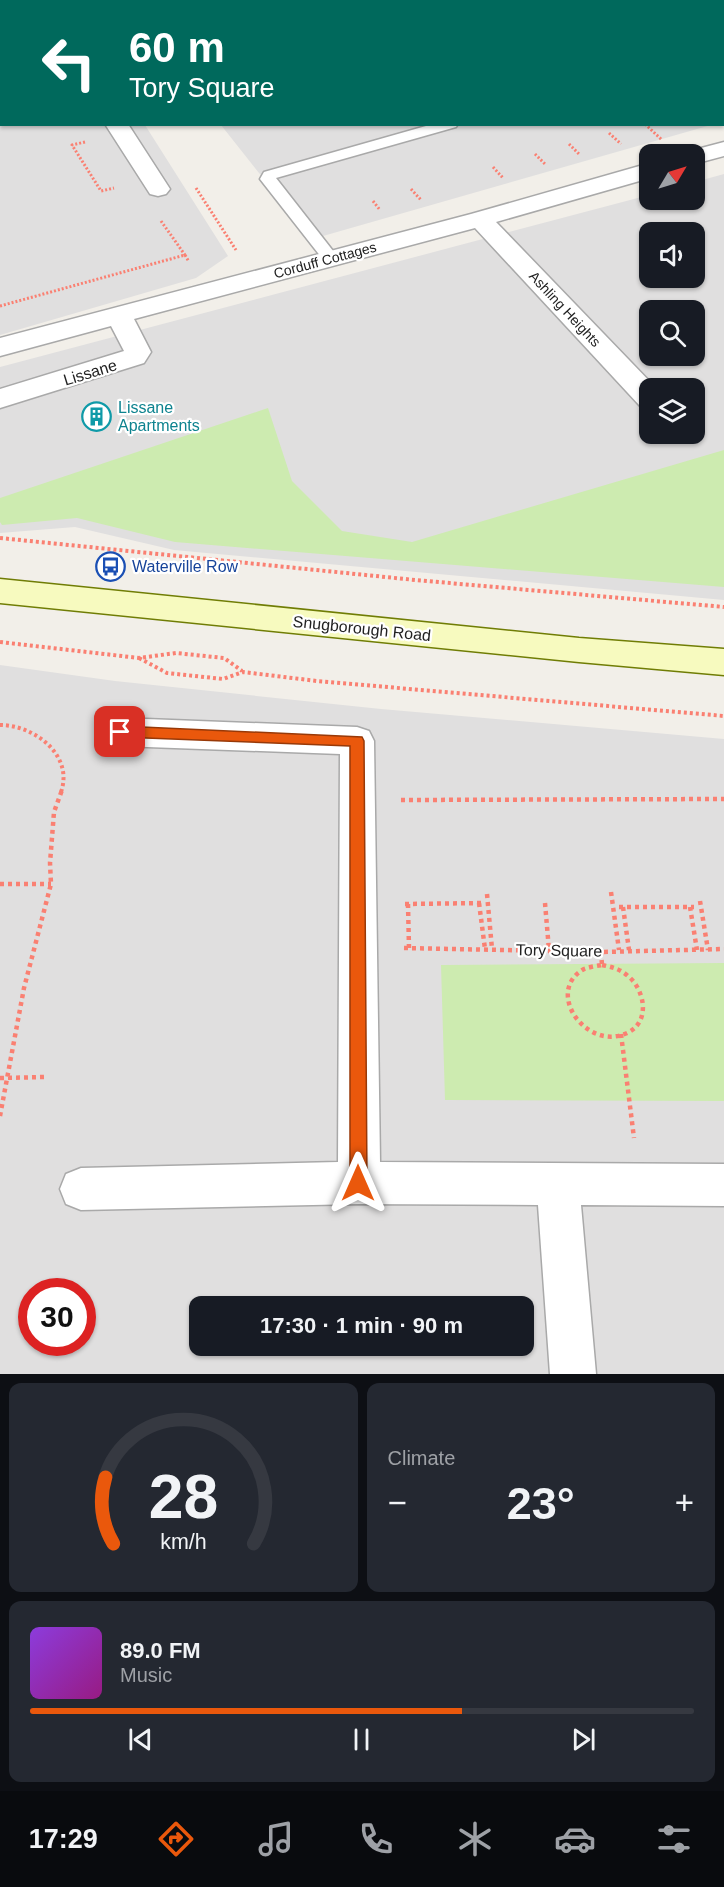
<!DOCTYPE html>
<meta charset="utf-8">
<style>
:root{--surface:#171b24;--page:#242831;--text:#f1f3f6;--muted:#9ea1a6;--line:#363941;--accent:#ea580c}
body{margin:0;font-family:Arial,sans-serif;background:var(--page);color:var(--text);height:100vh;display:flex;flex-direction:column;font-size:22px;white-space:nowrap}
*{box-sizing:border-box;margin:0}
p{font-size:20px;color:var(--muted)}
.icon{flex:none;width:33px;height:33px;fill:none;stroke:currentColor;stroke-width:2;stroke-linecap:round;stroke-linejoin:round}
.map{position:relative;height:1374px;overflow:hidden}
.side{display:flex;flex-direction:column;gap:9px;padding:9px;background:#0d0f14;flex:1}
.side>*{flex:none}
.banner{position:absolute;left:0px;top:0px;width:724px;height:126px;box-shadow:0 2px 4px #0004;background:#00695c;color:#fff;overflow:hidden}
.needle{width:39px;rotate:52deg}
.controls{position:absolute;left:639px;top:144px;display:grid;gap:12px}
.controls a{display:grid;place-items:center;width:66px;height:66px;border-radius:12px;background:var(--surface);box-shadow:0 2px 4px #0004;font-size:30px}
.speed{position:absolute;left:18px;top:1278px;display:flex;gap:12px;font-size:30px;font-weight:700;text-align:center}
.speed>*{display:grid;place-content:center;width:78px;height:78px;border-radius:50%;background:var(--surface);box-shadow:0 2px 4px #0004;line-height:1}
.speed .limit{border:9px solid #d22;background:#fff;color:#111}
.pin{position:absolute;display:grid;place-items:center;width:51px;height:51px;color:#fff;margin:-26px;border-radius:12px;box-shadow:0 3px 9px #0006}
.me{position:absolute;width:66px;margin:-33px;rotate:0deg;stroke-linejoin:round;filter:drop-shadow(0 0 4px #0008)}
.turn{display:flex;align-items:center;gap:21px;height:126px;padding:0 30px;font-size:27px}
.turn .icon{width:78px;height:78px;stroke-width:2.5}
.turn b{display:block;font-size:42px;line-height:51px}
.big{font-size:45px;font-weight:700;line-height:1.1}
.side .tile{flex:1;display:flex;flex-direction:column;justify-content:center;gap:9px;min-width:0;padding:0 21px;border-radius:12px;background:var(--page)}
.side .dial{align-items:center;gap:0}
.dial svg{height:156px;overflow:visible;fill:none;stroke:var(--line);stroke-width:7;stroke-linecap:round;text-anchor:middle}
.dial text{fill:var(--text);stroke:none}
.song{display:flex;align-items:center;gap:18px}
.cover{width:72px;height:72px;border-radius:9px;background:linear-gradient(135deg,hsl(270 70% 55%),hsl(310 70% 35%))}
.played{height:6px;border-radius:3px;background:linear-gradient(90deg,var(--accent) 65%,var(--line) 65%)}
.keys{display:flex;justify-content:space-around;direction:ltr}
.heat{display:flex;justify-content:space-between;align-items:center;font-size:33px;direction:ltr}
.side .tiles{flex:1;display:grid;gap:9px;grid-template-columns:1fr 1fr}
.tile:last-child{grid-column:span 2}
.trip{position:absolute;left:189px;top:1296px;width:345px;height:60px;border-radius:12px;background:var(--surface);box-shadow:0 2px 4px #0004;font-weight:700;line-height:60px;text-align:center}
.dock{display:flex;height:96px;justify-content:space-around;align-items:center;background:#090b0e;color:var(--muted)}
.dock .icon{width:42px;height:42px}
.dock .active{color:var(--accent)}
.dock b{font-size:27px;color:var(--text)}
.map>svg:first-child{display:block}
.residential{fill:#e0dfdf;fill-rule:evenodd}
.grass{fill:#cdebb0}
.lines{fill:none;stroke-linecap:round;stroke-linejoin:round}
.lane-casing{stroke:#a9a9a9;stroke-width:3}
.street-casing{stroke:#a9a9a9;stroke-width:3}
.secondary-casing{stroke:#707d05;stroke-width:3}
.path-far2{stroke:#fa8072;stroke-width:3;stroke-dasharray:2 2;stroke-linecap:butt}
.path-far1{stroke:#fa8072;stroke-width:4;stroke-dasharray:3 3;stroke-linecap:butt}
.path{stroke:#fa8072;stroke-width:4.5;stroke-dasharray:4 4;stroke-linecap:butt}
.lane{fill:#fff;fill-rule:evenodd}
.street{fill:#fff;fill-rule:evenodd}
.secondary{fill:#f7fabf;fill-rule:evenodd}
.route{fill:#ea580c;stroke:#983908;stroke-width:1.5}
.labels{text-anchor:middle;stroke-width:4.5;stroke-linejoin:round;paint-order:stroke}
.far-street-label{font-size:14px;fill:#222;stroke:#fff}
.street-label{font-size:16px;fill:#222;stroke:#fff}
.culture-label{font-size:16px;fill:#0d838f;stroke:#fff;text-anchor:start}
.transit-label{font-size:16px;fill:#164399;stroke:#fff;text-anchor:start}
</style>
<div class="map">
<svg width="724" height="1374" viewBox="0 0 724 1374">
<rect width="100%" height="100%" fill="#f2efe9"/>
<path class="residential" d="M166 0H724V121L723 2Z
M0 28 2 124 145 125 228 256 196 278 0 335Z
M221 125H711L323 236 259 173Z
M724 174V600L174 550 75 527 0 533V367L649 195 650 200H694L695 182ZM650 232H694V278H650ZM650 310H694V356H650ZM650 388H694V434H650Z
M0 665 115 681 381 709 724 739V1374H0ZM32 1292H82V1342H32ZM200 1306H524V1346H200Z"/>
<path class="grass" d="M268 408 292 481 342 531 412 542 724 450V587L175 542 77 518 2 525 0 522V498Z
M724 963V1101L445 1100 441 965Z"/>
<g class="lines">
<defs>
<path id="lane" d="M723 47H724V55H723Z
M723 109H724V117H723Z
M433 124H458L456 127 276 178 337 256 339 259 337 262H325L260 179 264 172Z"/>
<path id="street" d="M198 0H222L197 2Z
M0 61H2L0 75Z
M105 124H128L170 189 166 194 158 196 150 194Z
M724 142V156L694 164V154H684L686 152Z
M650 163V178L496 222 656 388H650V408L640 406 475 228 134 319 151 352 144 363 0 408V389L124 351 111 326 0 356V338L471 214Z
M120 718 357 727 369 731 374 741 380 1162 724 1164V1206L581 1205 596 1374H550L538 1205 359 1204 81 1210 66 1204 60 1189 66 1174 81 1168 338 1162 340 754 120 746 108 742 103 732 108 722Z"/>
<path id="secondary" d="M0 579 579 638 724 649V675L579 662 0 603Z"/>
</defs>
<use href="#lane" class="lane-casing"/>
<use href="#street" class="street-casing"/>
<use href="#secondary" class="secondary-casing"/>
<path class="path-far2" d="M84 0 88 2
M645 124 662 140
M609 133 621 144
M85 142 72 145 101 191 114 188
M569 144 580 155
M535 154 546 165
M493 167 503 178
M196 188 236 250
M411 189 421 200
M373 201 380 210
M161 221 185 255
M0 306 185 255 189 262"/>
<path class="path-far1" d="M0 538 415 580 724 607
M0 642 139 658 176 653 224 658 242 671
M139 658 167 673 223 679 243 672 317 681 724 716
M0 725C34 725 74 755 61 792"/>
<path class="path" d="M401 800 724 799
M0 884H51
M611 892 619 950
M487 894 492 949
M700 901 708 950
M479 903 485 949
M545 903 549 950
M405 904 485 903
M408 904 409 948
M619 907H694
M623 907 629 950
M690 907 697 950
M404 948 601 952 724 949
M601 952 602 965
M602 965C612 967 620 969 628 976 644 989 651 1020 629 1032 588 1054 543 992 584 969 589 967 596 966 602 965Z
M621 1034 634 1138
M0 1078 45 1077
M0 1116 24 988 51 884 50 863 54 812 62 790"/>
<use href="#lane" class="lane"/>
<use href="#street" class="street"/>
<use href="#secondary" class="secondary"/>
</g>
<path class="route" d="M120 726 362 737 364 741 367 1183 365 1189 358 1192 352 1189 350 1183V746L120 737 115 736 113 732 115 728Z"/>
<defs>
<symbol id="building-ring" viewBox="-11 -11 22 22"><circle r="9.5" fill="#fff" stroke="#0f9aa8" stroke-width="1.5"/><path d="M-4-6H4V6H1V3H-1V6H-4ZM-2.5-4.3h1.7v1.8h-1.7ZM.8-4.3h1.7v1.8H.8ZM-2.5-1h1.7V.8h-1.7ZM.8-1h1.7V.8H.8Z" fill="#0f9aa8"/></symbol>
<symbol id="bus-ring" viewBox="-11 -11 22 22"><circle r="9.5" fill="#fff" stroke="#1a4fb4" stroke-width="1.5"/><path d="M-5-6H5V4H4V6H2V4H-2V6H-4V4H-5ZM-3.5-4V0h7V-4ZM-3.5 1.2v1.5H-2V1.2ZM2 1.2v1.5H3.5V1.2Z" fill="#1a4fb4"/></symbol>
</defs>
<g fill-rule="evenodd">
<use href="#building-ring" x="80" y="400" width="33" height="33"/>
<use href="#bus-ring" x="94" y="550" width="33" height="33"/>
</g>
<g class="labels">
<g class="far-street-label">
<text transform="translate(325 260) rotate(-15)" y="5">Corduff Cottages</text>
<text transform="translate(565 309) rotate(47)" y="5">Ashling Heights</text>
</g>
<g class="street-label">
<text transform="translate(90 372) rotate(-17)" y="6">Lissane</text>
<text transform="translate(362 628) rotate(6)" y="6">Snugborough Road</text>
<text transform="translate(559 950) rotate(1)" y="6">Tory Square</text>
</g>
<g class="culture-label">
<text x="118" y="413">Lissane<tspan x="118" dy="18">Apartments</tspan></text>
</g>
<g class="transit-label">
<text x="132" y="572">Waterville Row</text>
</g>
</g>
</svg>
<div class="controls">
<a><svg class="needle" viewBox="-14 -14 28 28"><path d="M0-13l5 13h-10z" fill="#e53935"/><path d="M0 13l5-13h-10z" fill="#9ea1a6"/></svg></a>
<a><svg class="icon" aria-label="sound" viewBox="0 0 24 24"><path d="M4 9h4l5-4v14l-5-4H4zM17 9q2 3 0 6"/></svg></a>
<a><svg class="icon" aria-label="search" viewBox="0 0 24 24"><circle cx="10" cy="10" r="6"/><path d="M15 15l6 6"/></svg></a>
<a><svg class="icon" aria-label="layers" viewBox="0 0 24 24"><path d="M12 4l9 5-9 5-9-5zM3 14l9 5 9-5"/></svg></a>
</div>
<div class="speed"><div class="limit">30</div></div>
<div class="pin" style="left:120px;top:732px;background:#d93025"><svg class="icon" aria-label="arrive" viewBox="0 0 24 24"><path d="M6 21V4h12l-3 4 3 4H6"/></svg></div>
<svg class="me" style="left:358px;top:1183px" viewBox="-20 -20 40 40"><path d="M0-17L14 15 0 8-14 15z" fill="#ea580c" stroke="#fff" stroke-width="4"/></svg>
<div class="trip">17:30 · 1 min · 90 m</div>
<div class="banner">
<div class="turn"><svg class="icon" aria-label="left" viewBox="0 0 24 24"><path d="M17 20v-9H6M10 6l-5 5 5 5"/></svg><div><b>60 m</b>Tory Square</div></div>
</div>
</div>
<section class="side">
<div class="tiles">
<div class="tile dial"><svg viewBox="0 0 100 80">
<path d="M14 69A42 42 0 1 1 86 69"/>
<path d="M14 69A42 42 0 0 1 10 35" stroke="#ea580c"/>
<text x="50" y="56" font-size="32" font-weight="700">28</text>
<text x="50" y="72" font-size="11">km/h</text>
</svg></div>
<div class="tile"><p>Climate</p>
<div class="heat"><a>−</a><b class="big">23°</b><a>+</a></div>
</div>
<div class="tile">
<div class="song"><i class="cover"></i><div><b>89.0 FM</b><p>Music</p></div></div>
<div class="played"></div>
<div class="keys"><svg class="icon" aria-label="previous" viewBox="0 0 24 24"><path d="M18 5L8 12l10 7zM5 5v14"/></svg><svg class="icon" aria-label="pause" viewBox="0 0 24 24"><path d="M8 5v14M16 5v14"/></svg><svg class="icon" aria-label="next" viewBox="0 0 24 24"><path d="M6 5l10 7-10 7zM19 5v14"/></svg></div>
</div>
</div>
</section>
<nav class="dock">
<b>17:29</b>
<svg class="icon active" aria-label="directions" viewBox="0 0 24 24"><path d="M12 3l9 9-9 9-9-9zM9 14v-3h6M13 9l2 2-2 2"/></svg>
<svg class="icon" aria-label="music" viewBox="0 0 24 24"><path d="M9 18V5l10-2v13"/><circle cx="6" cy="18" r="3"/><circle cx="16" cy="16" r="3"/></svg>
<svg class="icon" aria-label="phone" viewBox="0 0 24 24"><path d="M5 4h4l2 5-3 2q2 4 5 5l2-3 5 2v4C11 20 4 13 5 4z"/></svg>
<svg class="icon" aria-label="climate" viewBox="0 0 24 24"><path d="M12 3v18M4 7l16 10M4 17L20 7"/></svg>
<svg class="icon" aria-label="car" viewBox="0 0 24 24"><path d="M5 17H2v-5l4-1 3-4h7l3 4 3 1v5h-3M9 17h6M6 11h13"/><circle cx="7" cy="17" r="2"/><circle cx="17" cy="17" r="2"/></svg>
<svg class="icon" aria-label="filters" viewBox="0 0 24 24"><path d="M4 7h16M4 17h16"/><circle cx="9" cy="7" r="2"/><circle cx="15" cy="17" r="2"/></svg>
</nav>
